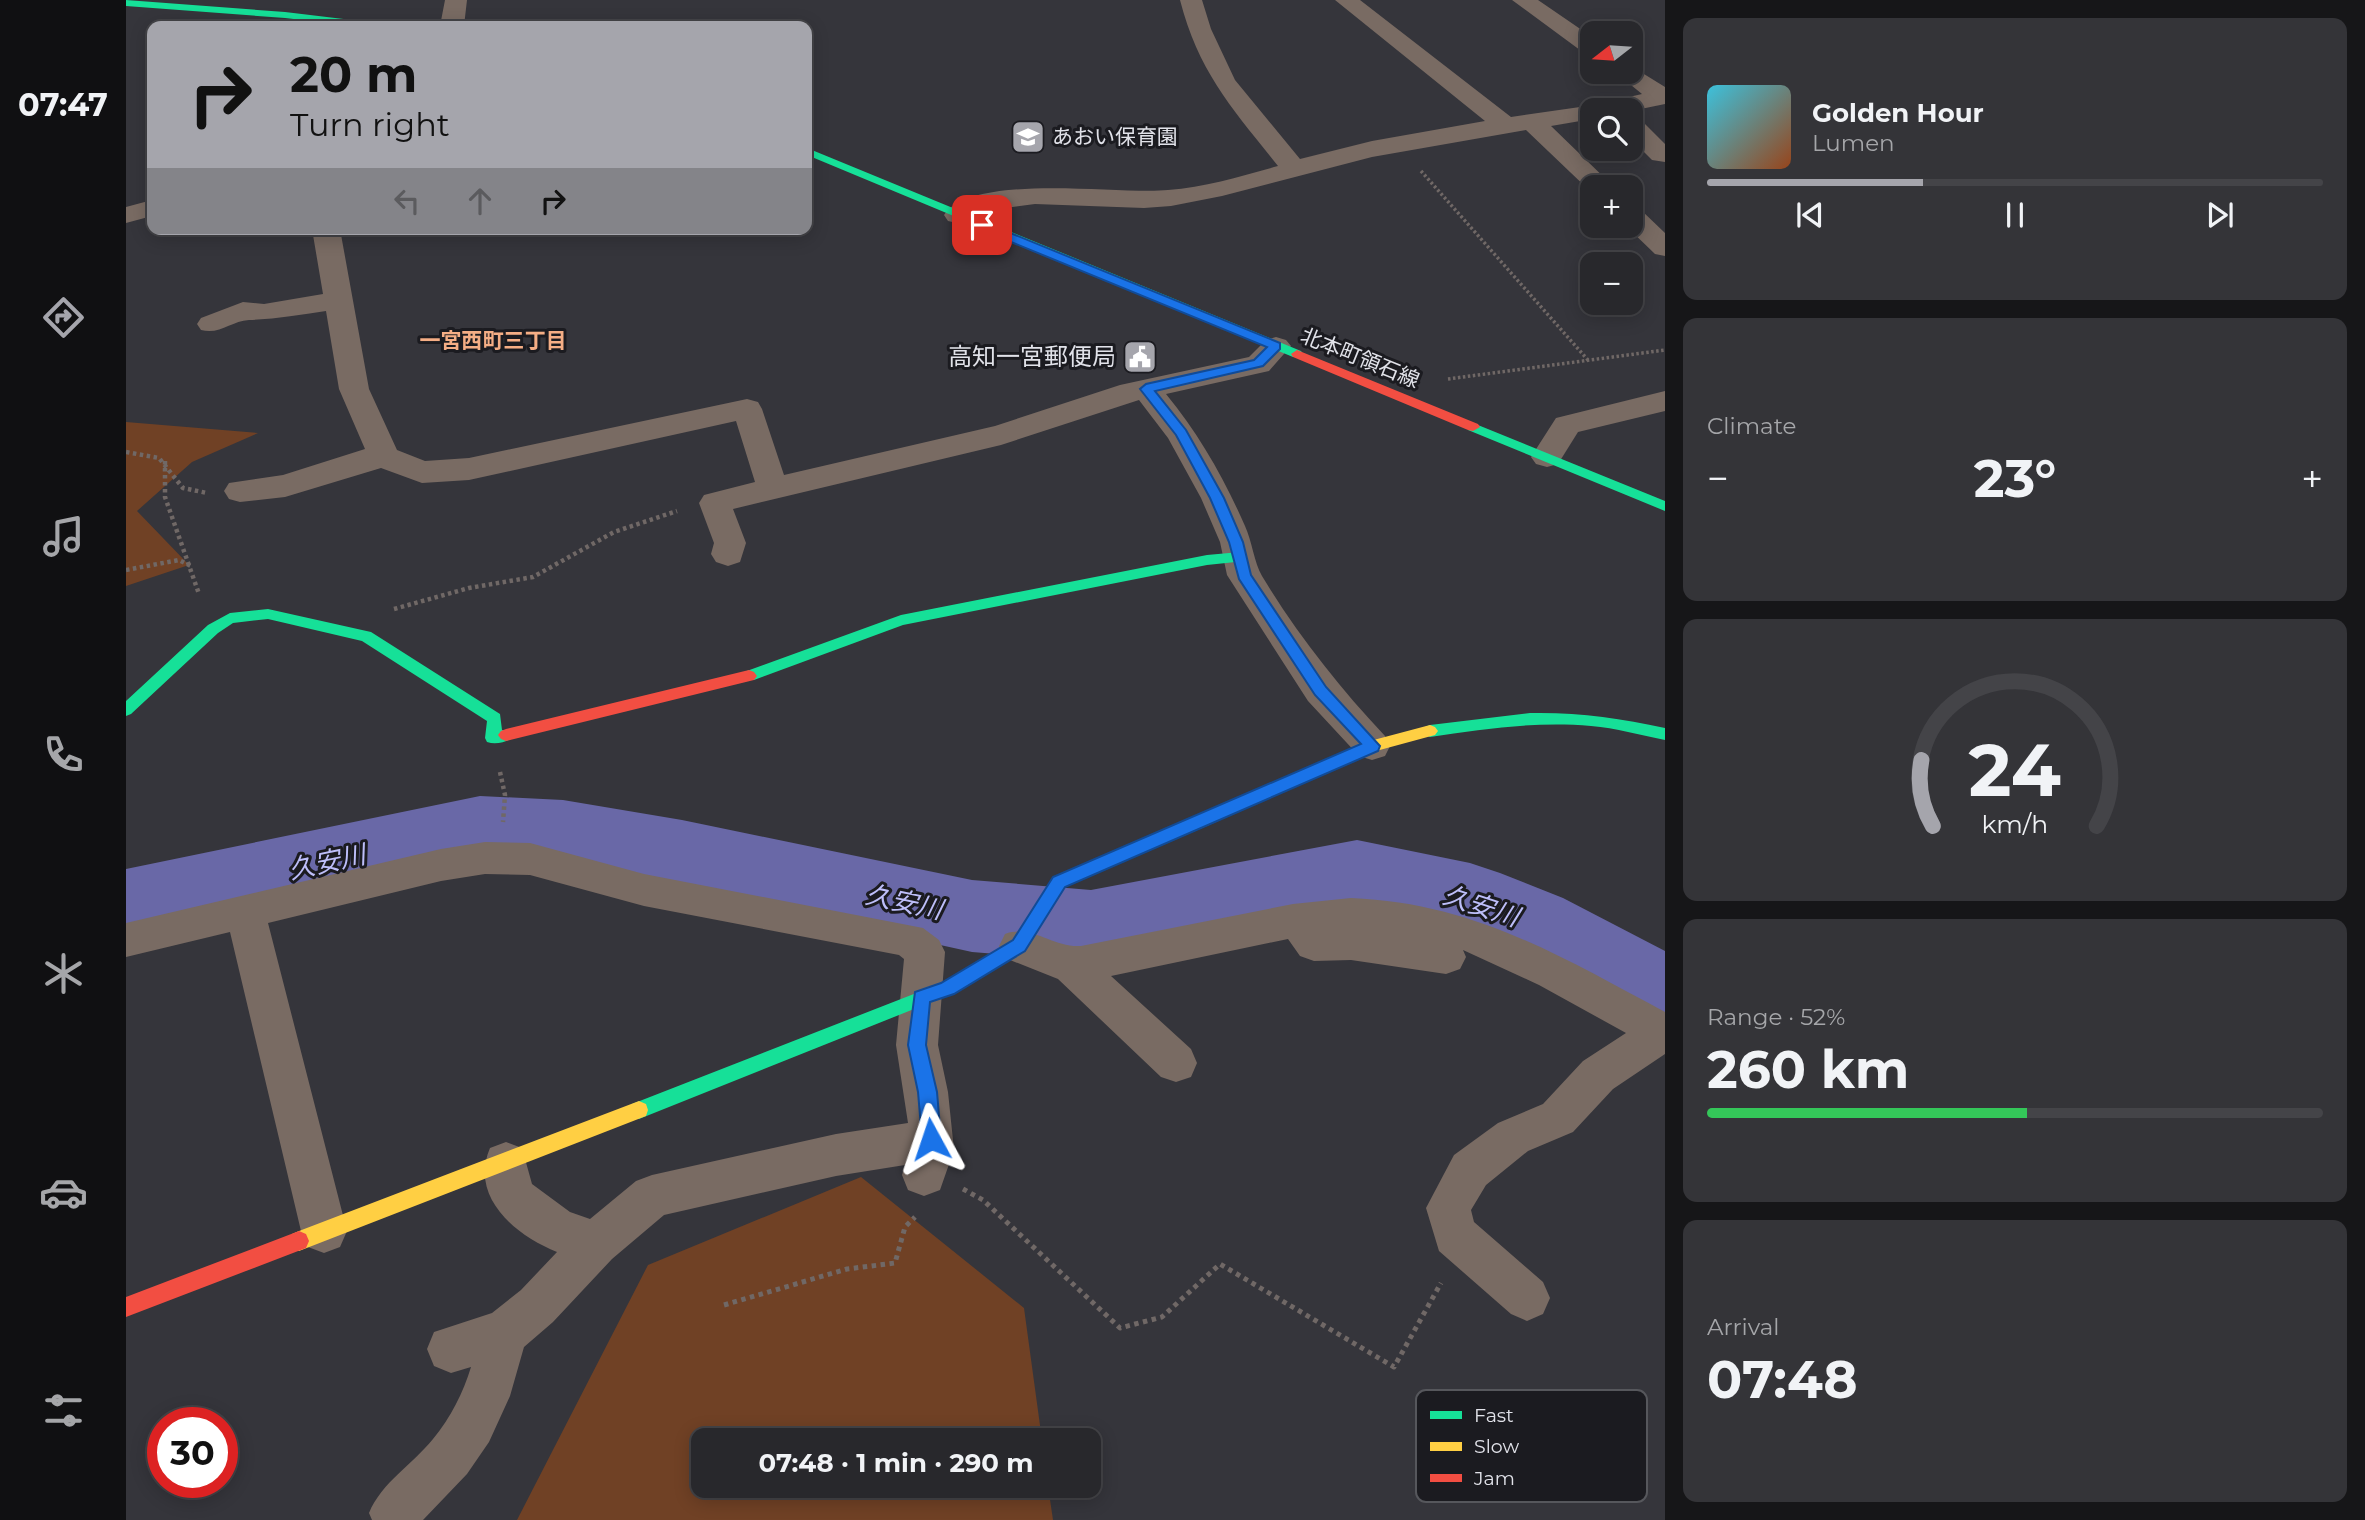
<!DOCTYPE html>
<meta charset="utf-8">
<style>
:root{--surface:#28282c;--page:#343438;--text:#f1f3f6;--muted:#a5a6a9;--line:#444448;--accent:#a5a5ac}
body{margin:0;font-family:Montserrat,"Noto Sans JP",sans-serif;background:var(--page);color:var(--text);height:100vh;display:flex;flex-direction:column;font-size:26px;white-space:nowrap}
*{box-sizing:border-box;margin:0}
p{font-size:23px;color:var(--muted)}
.icon{flex:none;width:38px;height:38px;fill:none;stroke:currentColor;stroke-width:2;stroke-linecap:round;stroke-linejoin:round}
.map{position:relative;flex:1;overflow:hidden}
.panel{display:flex;flex-direction:column;gap:18px;padding:18px;background:#161618;width:700px}
.panel>*{flex:none}
.guide{position:absolute;left:21px;top:21px;width:665px;height:214px;border-radius:14px;box-shadow:0 4px 18px #0003,0 0 0 2px var(--line);background:#a5a5ac;color:#111;overflow:hidden}
.needle{width:46px;rotate:253deg}
.controls{position:absolute;left:1454px;top:21px;display:grid;gap:14px}
.controls a{display:grid;place-items:center;width:63px;height:63px;border-radius:14px;background:var(--surface);box-shadow:0 4px 18px #0003,0 0 0 2px var(--line);font-size:35px}
.speed{position:absolute;left:21px;top:1407px;display:flex;gap:14px;font-size:35px;font-weight:700;text-align:center}
.speed>*{display:grid;place-content:center;width:91px;height:91px;border-radius:50%;background:var(--surface);box-shadow:0 4px 18px #0003,0 0 0 2px var(--line);line-height:1}
.speed .limit{border:10px solid #d22;background:#fff;color:#111}
.pin{position:absolute;display:grid;place-items:center;width:60px;height:60px;color:#fff;margin:-30px;border-radius:14px;box-shadow:0 4px 10px #0006}
.me{position:absolute;width:77px;margin:-38px;rotate:355deg;stroke-linejoin:round;filter:drop-shadow(0 0 5px #0008)}
.turn{display:flex;align-items:center;gap:24px;height:147px;padding:0 28px;font-size:32px}
.turn .icon{width:91px;height:91px;stroke-width:2.5}
.turn b{display:block;font-size:49px;line-height:60px}
.lanes{display:flex;align-items:center;height:66px;padding:0 28px;background:#0003;justify-content:center;gap:35px;direction:ltr}
.lanes .off{opacity:.35}
.big{font-size:52px;font-weight:700;line-height:1.1}
.panel .tile{flex:1;display:flex;flex-direction:column;justify-content:center;gap:10px;min-width:0;padding:0 24px;border-radius:14px;background:var(--page)}
.panel .dial{align-items:center;gap:0}
.dial svg{height:182px;overflow:visible;fill:none;stroke:var(--line);stroke-width:7;stroke-linecap:round;text-anchor:middle}
.dial text{fill:var(--text);stroke:none}
.song{display:flex;align-items:center;gap:21px}
.cover{width:84px;height:84px;border-radius:10px;background:linear-gradient(135deg,hsl(190 70% 55%),hsl(20 70% 35%))}
.played{height:7px;border-radius:4px;background:linear-gradient(90deg,var(--accent) 35%,var(--line) 35%)}
.keys{display:flex;justify-content:space-around;direction:ltr}
.heat{display:flex;justify-content:space-between;align-items:center;font-size:38px;direction:ltr}
.charge{height:10px;border-radius:5px;background:linear-gradient(90deg,#34c759 52%,var(--line) 0)}
.trip{position:absolute;left:565px;top:1428px;width:410px;height:70px;border-radius:14px;background:var(--surface);box-shadow:0 4px 18px #0003,0 0 0 2px var(--line);font-weight:700;line-height:70px;text-align:center}
main{display:flex;flex:1;min-height:0}
.menu{display:flex;flex-direction:column;width:126px;justify-content:space-around;align-items:center;background:#101012;color:var(--muted)}
.menu .icon{width:49px;height:49px}
.menu .current{color:var(--accent)}
.menu b{font-size:32px;color:var(--text)}
.map>svg:first-child{display:block}
.green{fill:#704125}
.lines{fill:none;stroke-linecap:round;stroke-linejoin:round}
.river{fill:#6968a7;fill-rule:evenodd}
.path-far2{stroke:#706866;stroke-width:3.5;stroke-dasharray:2.5 2.5;stroke-linecap:butt}
.path-far1{stroke:#706866;stroke-width:4.5;stroke-dasharray:3.5 3.5;stroke-linecap:butt}
.path{stroke:#706866;stroke-width:5;stroke-dasharray:4.5 4.5;stroke-linecap:butt}
.street{fill:#796b63;fill-rule:evenodd}
.fast{fill:#16e098;fill-rule:evenodd}
.slow{fill:#ffcf43;fill-rule:evenodd}
.jam{fill:#f24e42;fill-rule:evenodd}
.route{fill:#1a73e8;stroke:#114b97;stroke-width:2}
.labels{text-anchor:middle;stroke-width:6;stroke-linejoin:round;paint-order:stroke}
.far-poi-label{font-size:21px;fill:#e1e2e9;stroke:#1b1b20;text-anchor:start}
.far-neighbourhood-label{font-size:21px;font-weight:bold;fill:#f5ae85;stroke:#1b1b20}
.far-street-label{font-size:21px;fill:#e1e2e9;stroke:#1b1b20}
.poi-label{font-size:24px;fill:#e1e2e9;stroke:#1b1b20;text-anchor:end}
.water-label{font-size:26px;font-style:italic;fill:#bdbef9;stroke:#1b1b20}
.key{fill:#1b1b20;stroke:#56575c;stroke-width:2}
.key-label{font-size:19px;fill:#e1e2e9}
</style>
<main>
<nav class="menu">
<b>07:47</b>
<svg class="icon current" aria-label="directions" viewBox="0 0 24 24"><path d="M12 3l9 9-9 9-9-9zM9 14v-3h6M13 9l2 2-2 2"/></svg>
<svg class="icon" aria-label="music" viewBox="0 0 24 24"><path d="M9 18V5l10-2v13"/><circle cx="6" cy="18" r="3"/><circle cx="16" cy="16" r="3"/></svg>
<svg class="icon" aria-label="phone" viewBox="0 0 24 24"><path d="M5 4h4l2 5-3 2q2 4 5 5l2-3 5 2v4C11 20 4 13 5 4z"/></svg>
<svg class="icon" aria-label="climate" viewBox="0 0 24 24"><path d="M12 3v18M4 7l16 10M4 17L20 7"/></svg>
<svg class="icon" aria-label="car" viewBox="0 0 24 24"><path d="M5 17H2v-5l4-1 3-4h7l3 4 3 1v5h-3M9 17h6M6 11h13"/><circle cx="7" cy="17" r="2"/><circle cx="17" cy="17" r="2"/></svg>
<svg class="icon" aria-label="filters" viewBox="0 0 24 24"><path d="M4 7h16M4 17h16"/><circle cx="9" cy="7" r="2"/><circle cx="15" cy="17" r="2"/></svg>
</nav>
<div class="map">
<svg width="1539" height="1520" viewBox="0 0 1539 1520">
<rect width="100%" height="100%" fill="#35353b"/>
<path class="green" d="M0 422 132 433 66 462 11 511 63 565 0 586Z
M735 1177 898 1308 916 1440H578V1486H922L927 1520H391L522 1265Z"/>
<g class="lines">
<path class="river" d="M354 796 437 800 556 820 846 880 965 890 1231 840 1344 863 1374 873 1437 898 1539 951V1034L1508 1022 1377 950 1333 931 1231 910 965 962 846 952 556 888 437 866 354 862 0 941V869Z"/>
<path class="path-far2" d="M1295 171 1462 360
M1322 379 1539 350"/>
<path class="path-far1" d="M0 452 33 458 57 488 81 493
M39 461V497L73 594
M0 570 53 560 65 566
M268 609 343 588 407 577 488 532 551 511
M374 772 379 795 377 822"/>
<path class="path" d="M837 1189 857 1200 994 1328 1036 1317 1094 1264 1268 1367 1315 1283
M598 1305 721 1269 769 1263 779 1227 789 1217"/>
<path class="street" d="M319 0H341L338 26H314Z
M1054 0H1076L1085 29 1109 80 1174 159 1246 141 1359 121 1209 0H1234L1385 117 1468 105 1516 94 1489 72H1505V66L1539 87V104L1505 111 1466 110V119L1425 126 1488 187H1466V193L1400 130 1246 157 1096 196 1045 206 1018 208 909 204 865 210 831 223 822 221 818 215C847 172 993 195 1042 190 1080 187 1116 176 1152 166 1106 108 1073 73 1054 0Z
M1386 0H1412L1466 37V55L1458 53Z
M1505 116 1514 119 1539 144V162L1526 160 1505 139Z
M26 200V216L0 223V207Z
M1505 208 1515 210 1539 233V256L1529 254 1500 226H1505Z
M186 229H214L243 389 271 450 299 461 343 458 621 399 632 402 636 409 658 475 869 426 994 385 1123 357 1140 340 1150 337 1160 340 1165 346 1143 371 1040 394C1073 434 1098 478 1119 526 1126 541 1128 562 1136 576 1171 634 1213 687 1259 736L1264 746 1259 756 1246 760 1233 756 1182 701 1101 575 1094 542 1075 498 1042 438 1013 400 875 445 607 509 620 543 614 562 602 566 590 562 585 554 588 543 573 503 578 495 629 482 610 421 343 480 296 483 255 468 159 497 114 502 103 499 98 491 103 483 157 475 239 449 213 389 200 311C174 315 149 319 123 320 105 321 94 335 75 330L71 324 75 318 117 302 138 304 197 294Z
M1539 391V411L1452 432 1432 464 1421 467 1410 464 1405 457 1430 418Z
M359 842 404 843 518 874 797 928 813 940 819 952 812 1045 822 1092 828 1150 814 1190 798 1196 782 1190 776 1175 779 1165 710 1176 538 1215 486 1259 427 1322 398 1347 384 1396 363 1442 341 1474 297 1520H246L243 1513C256 1482 286 1465 307 1439 325 1417 337 1393 345 1367L325 1373 308 1366 301 1349 308 1332 366 1313 395 1290 431 1252C389 1235 343 1197 364 1148L380 1142 396 1148 406 1184 444 1212 464 1219 510 1181 526 1175 710 1134 782 1123 770 1045 778 959 773 955 518 906 404 875 359 874 315 881 142 923 221 1231 214 1247 198 1253 182 1247 175 1231 104 932 0 957V923L315 849Z
M1225 898C1348 903 1434 956 1539 1012V1054L1487 1089 1447 1132 1402 1151 1360 1185 1345 1210 1348 1222 1417 1282 1424 1298 1417 1314 1401 1321 1385 1314 1313 1251 1300 1208 1328 1155 1372 1123 1417 1104 1457 1061 1500 1033 1413 985 1337 950 1340 957 1334 969 1320 974 1225 960 1188 961 1174 956 1162 939 985 976 1065 1049 1071 1063 1065 1077 1050 1082 1035 1077 932 979 879 958 873 946 879 934C906 924 927 948 955 946L1167 904Z"/>
<path class="fast" d="M0 0 159 12 251 23 256 26H228L159 18 0 6Z
M681 148 1175 351 1177 354 1175 357H1167L681 155Z
M1347 423 1539 501V511L1342 430V424Z
M1114 552 1121 557 1119 561 1081 565 777 625 628 680H618L615 676 618 672 775 615 1081 555Z
M142 609 245 632 374 714 376 730 385 731 388 735 385 739C378 742 370 745 361 742L359 738 361 721 236 641 142 619 107 623 92 633 5 714 0 716V701L82 625 104 613Z
M1404 713C1451 712 1493 718 1539 728V740C1514 735 1490 728 1465 726 1411 721 1357 729 1304 737L1299 735 1296 731 1299 727 1304 725Z
M1070 816 1076 818 1078 823 1076 828 939 887 899 951 828 993 513 1119 506 1116 504 1110 506 1104 816 983 887 941 927 877Z"/>
<path class="slow" d="M1304 725 1309 727 1312 731 1309 735 1250 751 1076 828H1064L1062 823 1064 818 1240 742Z
M513 1101 520 1104 522 1110 520 1116 173 1251 166 1248 163 1241 166 1234 173 1231Z"/>
<path class="jam" d="M1171 350 1352 424 1354 427 1347 431 1342 430 1167 357 1165 354Z
M623 670 628 672 631 676 628 680 380 741 375 739 372 735 375 731 380 729Z
M173 1231 180 1234 183 1241 180 1248 0 1317V1297Z"/>
</g>
<path class="route" d="M851 223H860L1154 343V349L1137 366 1029 391 1060 430 1098 498 1117 542 1125 575 1200 687 1254 746 1252 751 939 887 899 951 828 994 804 1002 800 1045 811 1092 815 1139 812 1146 805 1148 799 1146 796 1139 792 1092 782 1045 789 992 815 983 887 940 927 877 1235 744 1189 695 1113 579 1103 542 1084 498 1050 435 1014 389 1020 384 1128 360 1141 347 851 228Z"/>
<defs>
<symbol id="school-square" viewBox="-11 -11 22 22"><rect x="-9" y="-9" width="18" height="18" rx="4" fill="#a5a5ac" stroke="#1b1b20"/><path d="M0-5L7-2L0 1L-7-2ZM-4 1L0 2.5L4 1V4Q0 6-4 4Z" fill="#fff"/></symbol>
<symbol id="civic-square" viewBox="-11 -11 22 22"><rect x="-9" y="-9" width="18" height="18" rx="4" fill="#a5a5ac" stroke="#1b1b20"/><path d="M-.6-6.5H3V-4.5H.6V-3L4-1V1h2V6H-6V1h2V-1L-.6-3ZM-1.2 2.5V6h2.4V2.5Z" fill="#fff"/></symbol>
</defs>
<g fill-rule="evenodd">
<use href="#school-square" x="883" y="118" width="38" height="38"/>
<use href="#civic-square" x="995" y="338" width="38" height="38"/>
</g>
<g class="labels">
<g class="far-poi-label">
<text x="926" y="144">あおい保育園</text>
</g>
<g class="far-neighbourhood-label">
<text x="367" y="348">一宮西町三丁目</text>
</g>
<g class="far-street-label">
<text transform="translate(1234 358) rotate(22)" y="7">北本町領石線</text>
</g>
<g class="poi-label">
<text x="990" y="365">高知一宮郵便局</text>
</g>
<g class="water-label">
<text transform="translate(201 862) rotate(-12)" y="9">久安川</text>
<text transform="translate(778 902) rotate(12)" y="9">久安川</text>
<text transform="translate(1355 906) rotate(18)" y="9">久安川</text>
</g>
</g>
<rect x="1290" y="1390" width="231" height="112" rx="10" class="key"/>
<rect x="1304" y="1411" width="32" height="8" fill="#16e098"/>
<rect x="1304" y="1442" width="32" height="9" fill="#ffcf43"/>
<rect x="1304" y="1474" width="32" height="8" fill="#f24e42"/>
<g class="key-label">
<text x="1348" y="1422">Fast</text>
<text x="1348" y="1453">Slow</text>
<text x="1348" y="1485">Jam</text>
</g>
</svg>
<div class="controls">
<a><svg class="needle" viewBox="-14 -14 28 28"><path d="M0-13l5 13h-10z" fill="#e53935"/><path d="M0 13l5-13h-10z" fill="#a5a6a9"/></svg></a>
<a><svg class="icon" aria-label="search" viewBox="0 0 24 24"><circle cx="10" cy="10" r="6"/><path d="M15 15l6 6"/></svg></a>
<a>+</a>
<a>−</a>
</div>
<div class="speed"><div class="limit">30</div></div>
<div class="pin" style="left:856px;top:225px;background:#d93025"><svg class="icon" aria-label="arrive" viewBox="0 0 24 24"><path d="M6 21V4h12l-3 4 3 4H6"/></svg></div>
<svg class="me" style="left:805px;top:1139px" viewBox="-20 -20 40 40"><path d="M0-17L14 15 0 8-14 15z" fill="#1a73e8" stroke="#fff" stroke-width="4"/></svg>
<div class="trip">07:48 · 1 min · 290 m</div>
<div class="guide">
<div class="turn"><svg class="icon" aria-label="right" viewBox="0 0 24 24"><path d="M7 20v-9h11M14 6l5 5-5 5"/></svg><div><b>20 m</b>Turn right</div></div>
<div class="lanes"><svg class="icon off" aria-label="left" viewBox="0 0 24 24"><path d="M17 20v-9H6M10 6l-5 5 5 5"/></svg><svg class="icon off" aria-label="ahead" viewBox="0 0 24 24"><path d="M12 20V5M6 11l6-6 6 6"/></svg><svg class="icon" aria-label="right" viewBox="0 0 24 24"><path d="M7 20v-9h11M14 6l5 5-5 5"/></svg></div>
</div>
</div>
<section class="panel">
<div class="tile">
<div class="song"><i class="cover"></i><div><b>Golden Hour</b><p>Lumen</p></div></div>
<div class="played"></div>
<div class="keys"><svg class="icon" aria-label="previous" viewBox="0 0 24 24"><path d="M18 5L8 12l10 7zM5 5v14"/></svg><svg class="icon" aria-label="pause" viewBox="0 0 24 24"><path d="M8 5v14M16 5v14"/></svg><svg class="icon" aria-label="next" viewBox="0 0 24 24"><path d="M6 5l10 7-10 7zM19 5v14"/></svg></div>
</div>
<div class="tile"><p>Climate</p>
<div class="heat"><a>−</a><b class="big">23°</b><a>+</a></div>
</div>
<div class="tile dial"><svg viewBox="0 0 100 80">
<path d="M14 69A42 42 0 1 1 86 69"/>
<path d="M14 69A42 42 0 0 1 9 40" stroke="#a5a5ac"/>
<text x="50" y="56" font-size="32" font-weight="700">24</text>
<text x="50" y="72" font-size="11">km/h</text>
</svg></div>
<div class="tile"><p>Range · 52%</p><b class="big">260 km</b><div class="charge"></div></div>
<div class="tile"><p>Arrival</p><b class="big">07:48</b></div>
</section>
</main>
